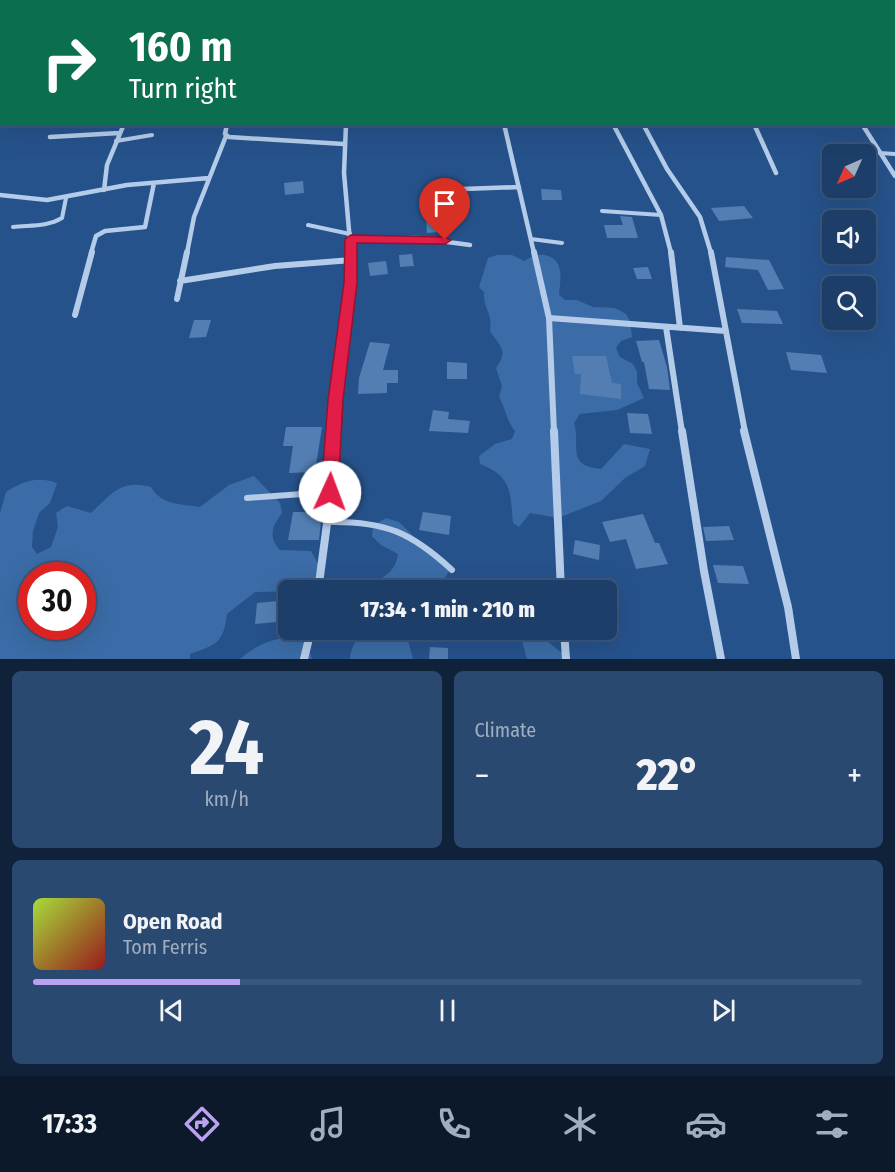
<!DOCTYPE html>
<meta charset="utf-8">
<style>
:root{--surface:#1c3e68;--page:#294971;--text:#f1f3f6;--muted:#a0aec0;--line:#3a577c;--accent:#bca0f2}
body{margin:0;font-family:"Fira Sans Condensed",sans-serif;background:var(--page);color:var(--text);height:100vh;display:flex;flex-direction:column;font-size:22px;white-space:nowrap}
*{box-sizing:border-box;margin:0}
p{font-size:20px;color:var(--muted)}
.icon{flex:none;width:33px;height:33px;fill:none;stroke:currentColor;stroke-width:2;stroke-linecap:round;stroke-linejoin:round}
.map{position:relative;height:659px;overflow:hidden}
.details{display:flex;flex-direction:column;gap:12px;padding:12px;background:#0f2239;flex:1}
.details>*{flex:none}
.hud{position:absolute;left:0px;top:0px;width:896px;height:126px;box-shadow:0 6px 24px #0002,0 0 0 2px var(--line);background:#0b6e4f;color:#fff;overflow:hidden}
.needle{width:39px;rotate:225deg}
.controls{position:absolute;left:822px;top:144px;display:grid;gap:12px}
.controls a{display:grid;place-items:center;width:54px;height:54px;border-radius:9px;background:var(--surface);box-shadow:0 6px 24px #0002,0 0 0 2px var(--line);font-size:30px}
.speed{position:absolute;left:18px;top:562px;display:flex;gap:12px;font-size:30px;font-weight:700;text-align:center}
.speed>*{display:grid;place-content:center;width:78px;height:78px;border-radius:50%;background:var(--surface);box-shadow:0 6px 24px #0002,0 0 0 2px var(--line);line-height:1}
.speed .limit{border:9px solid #d22;background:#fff;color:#111}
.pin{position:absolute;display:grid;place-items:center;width:51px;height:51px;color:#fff;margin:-62px -26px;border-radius:50% 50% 50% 0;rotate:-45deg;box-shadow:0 0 6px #0007}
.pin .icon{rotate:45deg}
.me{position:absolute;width:66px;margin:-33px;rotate:2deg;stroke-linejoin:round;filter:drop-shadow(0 0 4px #0008)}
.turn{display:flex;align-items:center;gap:21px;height:126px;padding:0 30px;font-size:27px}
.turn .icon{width:78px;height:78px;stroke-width:2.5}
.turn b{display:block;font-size:42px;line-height:51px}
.big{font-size:45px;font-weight:800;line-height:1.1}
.details .card{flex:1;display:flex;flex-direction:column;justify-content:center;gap:9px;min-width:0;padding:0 21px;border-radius:9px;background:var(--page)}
.details .dial{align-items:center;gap:0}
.dial b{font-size:78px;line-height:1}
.song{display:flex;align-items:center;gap:18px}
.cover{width:72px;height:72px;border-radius:9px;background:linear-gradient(135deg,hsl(80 70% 55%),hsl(0 70% 35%))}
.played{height:6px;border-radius:3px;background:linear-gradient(90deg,var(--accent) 25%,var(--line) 25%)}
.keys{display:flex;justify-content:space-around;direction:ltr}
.heat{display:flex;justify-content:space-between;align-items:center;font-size:33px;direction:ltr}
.details .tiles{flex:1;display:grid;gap:12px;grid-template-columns:1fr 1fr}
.card:last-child{grid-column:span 2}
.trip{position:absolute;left:278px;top:580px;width:339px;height:60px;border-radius:9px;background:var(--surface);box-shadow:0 6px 24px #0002,0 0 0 2px var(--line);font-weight:800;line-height:60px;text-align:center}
.dock{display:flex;height:96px;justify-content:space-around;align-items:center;background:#0b192a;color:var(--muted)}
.dock .icon{width:42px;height:42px}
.dock .active{color:var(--accent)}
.dock b{font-size:27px;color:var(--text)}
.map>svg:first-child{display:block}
.green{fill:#3b6ca7;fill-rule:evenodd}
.building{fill:#537eb3}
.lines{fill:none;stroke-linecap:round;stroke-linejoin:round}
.lane-far1{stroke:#b4ccea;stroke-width:4}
.lane{stroke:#b4ccea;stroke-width:6}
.street-far2{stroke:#b4ccea;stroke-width:4.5}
.street-far1{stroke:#b4ccea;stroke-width:6}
.street{stroke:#b4ccea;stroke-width:8}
.route{fill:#e11d48;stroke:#92132f;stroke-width:1.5}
</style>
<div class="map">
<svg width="895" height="659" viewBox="0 0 895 659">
<rect width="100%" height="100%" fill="#26528b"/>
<path class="green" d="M497 255H512L524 261C532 256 539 253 548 256 565 262 560 281 559 295L565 300H577L593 307 615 308 626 314 630 321 632 337 621 341 616 348 620 357 633 364 637 372V383L644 398 617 410 580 414 574 423C581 445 565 466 601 469L624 444 650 449 645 466 625 478 601 501 591 505 558 518 530 513 519 527 513 523C510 492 513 477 480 464L479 456 495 444 512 439 515 431C506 420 506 409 499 397L502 386 496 368C509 350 500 347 490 331 493 312 483 310 484 292L479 287 488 258Z
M254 476 280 503 282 513C272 526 268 538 280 550L311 551 320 567 318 586 311 591 255 592 227 614C223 644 217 644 190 654V659H0V513L6 492C23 481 37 476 57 483L50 503 39 513 33 531 32 547 37 554 51 547 58 527 56 513 67 506 91 513C112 494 120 479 151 487 161 505 181 504 200 507L229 485ZM32 576H82V627H32Z
M386 518 399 522 422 545 443 558 451 569 443 580 420 583 409 582 401 591H354C373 583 396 576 398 554L381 545 372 536 373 526Z
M359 630H405L413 659H350C350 646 358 642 359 630Z
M529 630 541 636 569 659H527L522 641Z
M288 637C303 640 308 643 312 659H240C255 646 269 640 288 637Z"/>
<path class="building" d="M303 181 304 193 285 195 284 183Z
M541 189 561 190 562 200H542Z
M744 206 753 218 719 221 711 208Z
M620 216 632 217 638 238H607L604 225H623Z
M426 219H438L439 232 427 233Z
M412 254 414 266 400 267 399 255Z
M726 257 769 260 784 289 768 290 758 270 725 267Z
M386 261 388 274 370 276 368 263Z
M648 267 652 279H637L633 268Z
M737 309 777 311 783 324 742 323Z
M194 320H211L206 337 189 338Z
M659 340 667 367 670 390 649 389 644 362H642L636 341Z
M370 342 390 344 383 370H398V383H387V393L358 394 359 378Z
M786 352 821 355 827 373 791 370Z
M572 356H606L612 383 621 384V399L580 394 581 374H575Z
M447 362 467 363V379H447Z
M433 410 449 412 448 419 470 421 468 433 429 431Z
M627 413 648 414 652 434 630 433Z
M286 427H322L315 472 289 473 293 446H283Z
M293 512H322L319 540H288Z
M423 512 451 516 449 535 419 530Z
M643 514 655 543H659L668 564 636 569 626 539 610 542 602 522Z
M729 526 734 540 706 541 703 527Z
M575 540 600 545 599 560 573 554Z
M713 565 743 566 749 584 718 583Z
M288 600V621L255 624 257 603Z
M430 647 448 648V659H429Z"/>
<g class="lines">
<path class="lane-far1" d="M116 141 152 135
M880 153 895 154
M602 211 661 215
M308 225 350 234
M13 227C30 225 47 227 62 218L66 198
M531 239 562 243"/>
<path class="lane" d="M247 498 330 492
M328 522C385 521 411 532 452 570"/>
<path class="street-far2" d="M227 124 225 134 229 137 344 144
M346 124 344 173 351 253
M504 124 534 253
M613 124 661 215 671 253
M643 124 667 169 700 217 711 253
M754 124 776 173
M862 124 895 176
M50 137 119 133
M104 190 107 165 124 124
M0 195 47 200 127 185 209 178
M459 196V192L463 189 519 187
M351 239 418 238 470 245
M91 253 96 236 105 231 145 227 154 183
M187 253 194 217 226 136"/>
<path class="street-far1" d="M534 252 549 318 554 432
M671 252 680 328
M711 252 745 432
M180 281 275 266 352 260
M177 299 187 252
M75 315 92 252
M549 318 726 331
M666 327 682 432
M333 432C336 372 351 312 351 252"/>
<path class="street" d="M554 431 561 591
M682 431 704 571 721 659
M744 431 788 607 796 659
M318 591 330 501 333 431
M564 630 566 659
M304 659 311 630"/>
</g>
<path class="route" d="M351 235 445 237 451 240 445 244 357 243V283L343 400 338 492 336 498 330 500 324 498 321 492 328 400 344 283 345 239Z"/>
</svg>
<div class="controls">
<a><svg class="needle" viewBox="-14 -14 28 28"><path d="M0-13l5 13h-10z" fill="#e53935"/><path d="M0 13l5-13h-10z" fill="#a0aec0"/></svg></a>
<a><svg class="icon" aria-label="sound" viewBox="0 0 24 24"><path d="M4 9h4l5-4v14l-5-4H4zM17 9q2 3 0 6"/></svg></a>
<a><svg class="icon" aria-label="search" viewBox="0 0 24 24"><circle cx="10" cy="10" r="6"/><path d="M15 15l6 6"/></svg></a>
</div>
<div class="speed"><div class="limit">30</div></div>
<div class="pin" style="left:445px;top:240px;background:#d93025"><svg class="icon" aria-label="arrive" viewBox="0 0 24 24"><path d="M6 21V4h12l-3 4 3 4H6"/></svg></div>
<svg class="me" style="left:330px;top:492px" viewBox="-20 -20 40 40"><circle r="19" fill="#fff"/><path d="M0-13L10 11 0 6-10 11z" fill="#e11d48"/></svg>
<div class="trip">17:34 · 1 min · 210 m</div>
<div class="hud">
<div class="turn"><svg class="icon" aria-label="right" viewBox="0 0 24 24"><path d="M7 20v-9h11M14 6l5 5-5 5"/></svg><div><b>160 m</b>Turn right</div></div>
</div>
</div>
<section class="details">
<div class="tiles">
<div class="card dial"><b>24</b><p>km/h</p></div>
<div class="card"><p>Climate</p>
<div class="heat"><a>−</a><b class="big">22°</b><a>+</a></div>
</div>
<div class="card">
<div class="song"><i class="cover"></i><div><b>Open Road</b><p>Tom Ferris</p></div></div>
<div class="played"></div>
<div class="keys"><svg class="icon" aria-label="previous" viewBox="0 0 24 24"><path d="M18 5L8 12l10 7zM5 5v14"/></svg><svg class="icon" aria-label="pause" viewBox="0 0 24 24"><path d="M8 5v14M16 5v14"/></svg><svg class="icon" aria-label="next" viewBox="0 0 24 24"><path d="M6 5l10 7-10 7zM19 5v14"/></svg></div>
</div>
</div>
</section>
<nav class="dock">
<b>17:33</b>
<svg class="icon active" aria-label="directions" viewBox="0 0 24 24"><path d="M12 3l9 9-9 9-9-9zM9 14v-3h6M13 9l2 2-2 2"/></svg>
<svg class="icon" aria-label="music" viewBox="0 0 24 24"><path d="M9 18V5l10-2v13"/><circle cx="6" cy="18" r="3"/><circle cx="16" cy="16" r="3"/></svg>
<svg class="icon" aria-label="phone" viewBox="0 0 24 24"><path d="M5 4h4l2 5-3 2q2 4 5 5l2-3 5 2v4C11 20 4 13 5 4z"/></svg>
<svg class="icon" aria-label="climate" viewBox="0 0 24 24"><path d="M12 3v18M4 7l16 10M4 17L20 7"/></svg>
<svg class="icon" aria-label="car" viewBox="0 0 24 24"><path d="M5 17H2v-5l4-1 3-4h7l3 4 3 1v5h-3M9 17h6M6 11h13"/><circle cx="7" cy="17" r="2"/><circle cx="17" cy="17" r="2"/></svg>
<svg class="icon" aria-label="filters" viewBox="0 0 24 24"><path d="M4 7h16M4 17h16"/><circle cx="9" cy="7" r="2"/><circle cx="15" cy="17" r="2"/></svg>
</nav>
